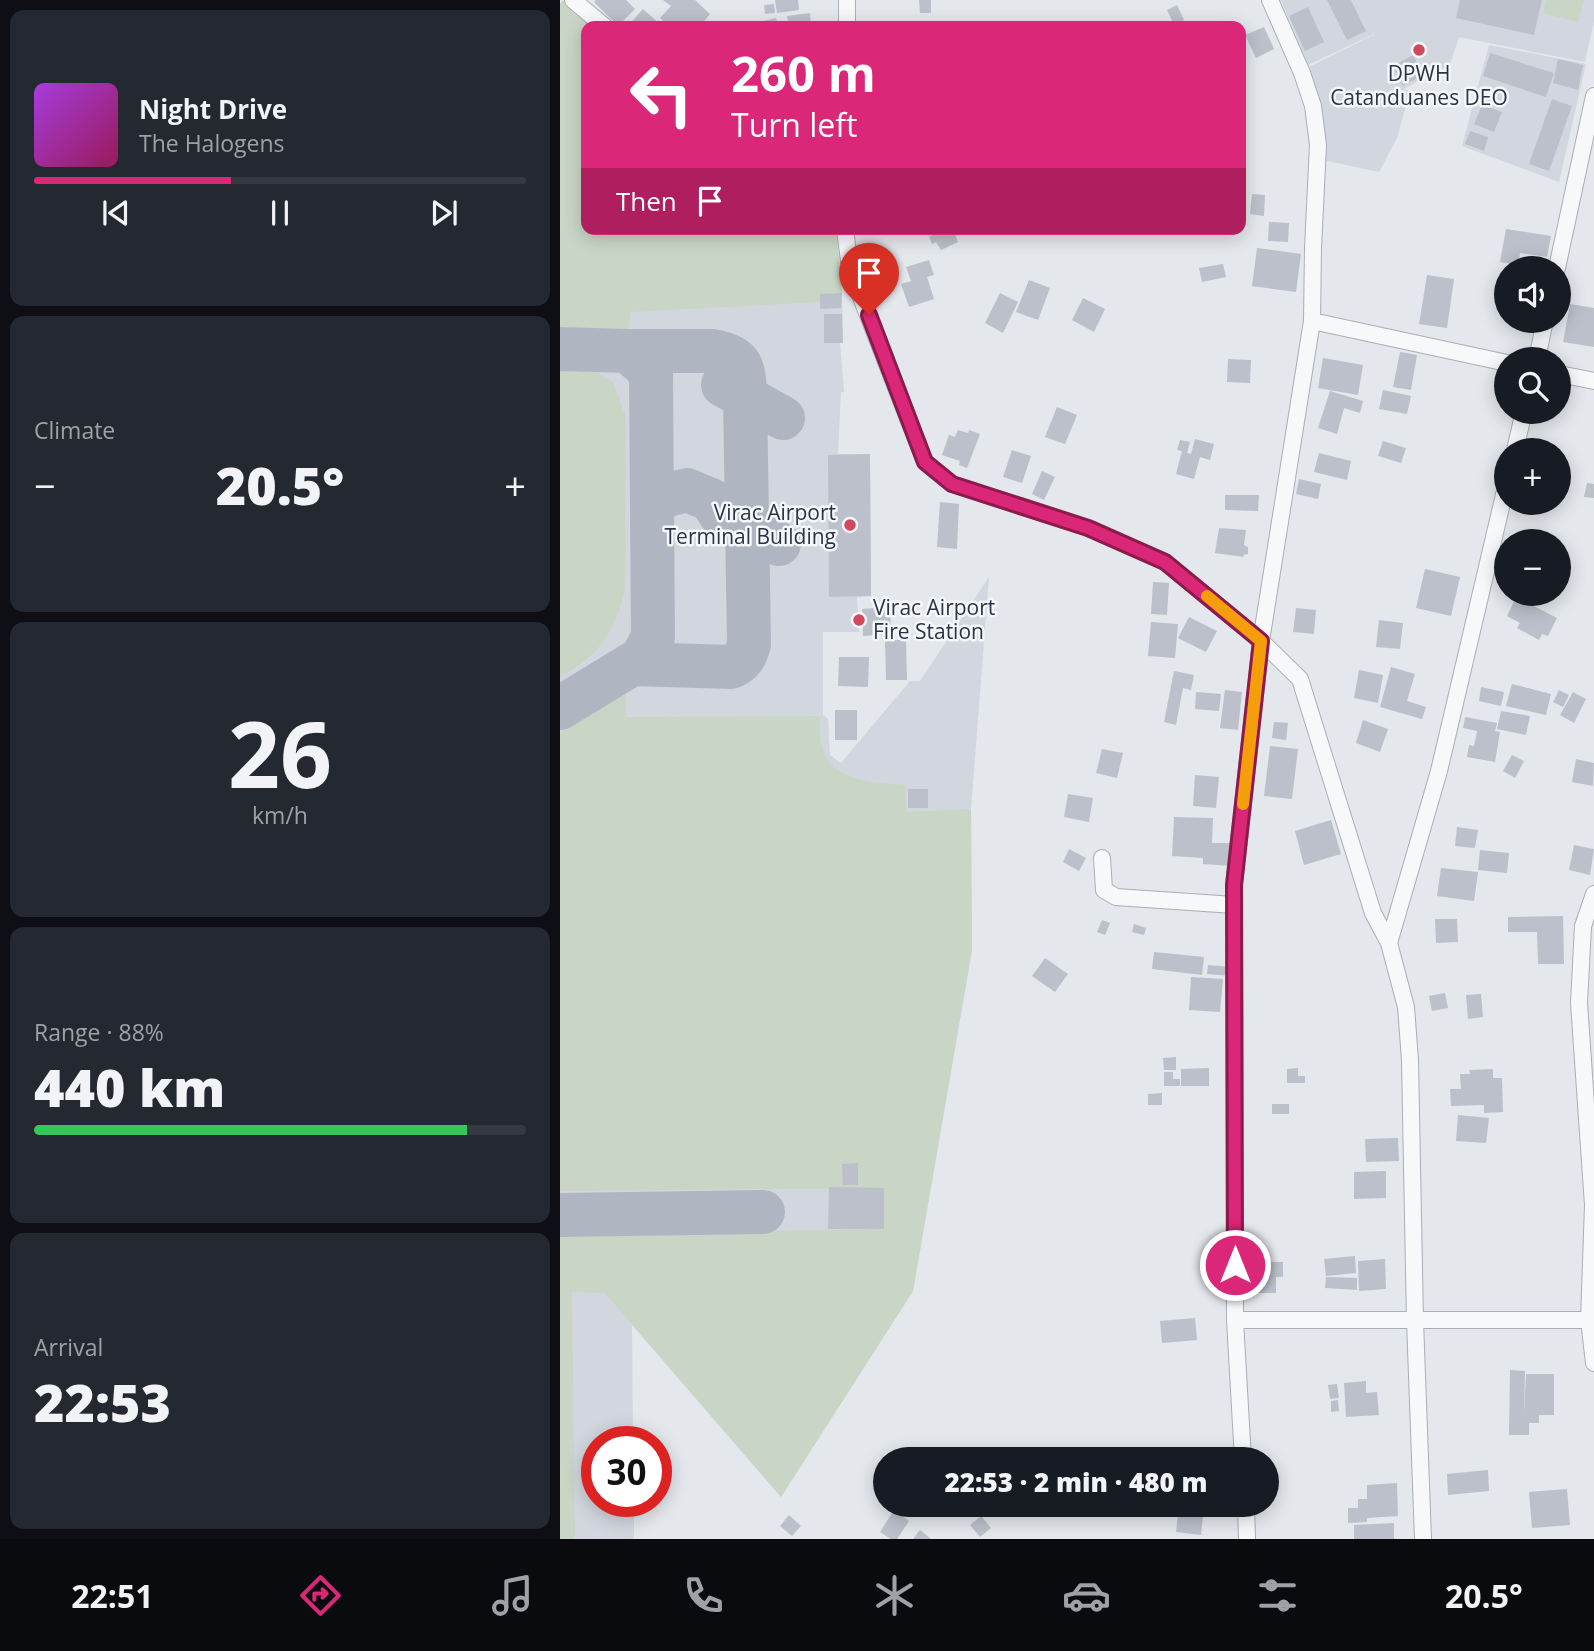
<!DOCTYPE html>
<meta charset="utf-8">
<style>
:root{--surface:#171b24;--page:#242831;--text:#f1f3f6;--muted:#9ea1a6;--line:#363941;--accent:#db2777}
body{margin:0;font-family:"Open Sans",sans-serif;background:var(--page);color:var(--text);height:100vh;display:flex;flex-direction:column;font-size:26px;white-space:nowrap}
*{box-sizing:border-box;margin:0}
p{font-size:23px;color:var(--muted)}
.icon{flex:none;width:38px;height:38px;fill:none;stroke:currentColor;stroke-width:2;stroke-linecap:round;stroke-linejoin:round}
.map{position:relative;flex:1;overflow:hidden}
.side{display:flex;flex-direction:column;gap:10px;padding:10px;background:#0d0f14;width:560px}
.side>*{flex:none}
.hud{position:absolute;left:21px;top:21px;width:665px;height:214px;border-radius:14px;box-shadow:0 4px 18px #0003;background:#db2777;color:#fff;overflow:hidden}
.tools{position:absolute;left:934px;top:256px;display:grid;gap:14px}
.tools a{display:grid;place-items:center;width:77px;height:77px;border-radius:50%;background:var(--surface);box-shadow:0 4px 18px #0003;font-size:35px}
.speed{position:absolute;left:21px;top:1426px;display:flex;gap:14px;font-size:35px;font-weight:700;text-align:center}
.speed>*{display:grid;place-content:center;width:91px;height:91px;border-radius:50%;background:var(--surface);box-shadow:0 4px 18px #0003;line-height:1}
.speed .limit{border:10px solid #d22;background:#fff;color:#111}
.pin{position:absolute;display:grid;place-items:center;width:60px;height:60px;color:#fff;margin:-72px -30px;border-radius:50% 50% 50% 0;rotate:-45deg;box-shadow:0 0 7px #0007}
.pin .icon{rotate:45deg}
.me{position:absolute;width:77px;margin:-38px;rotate:0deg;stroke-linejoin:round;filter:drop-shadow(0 0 5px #0008)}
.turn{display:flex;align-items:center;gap:24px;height:147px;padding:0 35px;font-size:32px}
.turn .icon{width:91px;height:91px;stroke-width:2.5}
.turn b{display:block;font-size:49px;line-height:60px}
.then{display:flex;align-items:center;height:66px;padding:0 35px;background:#0003;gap:14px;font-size:26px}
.big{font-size:52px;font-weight:800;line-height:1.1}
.side .widget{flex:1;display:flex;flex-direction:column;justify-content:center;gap:10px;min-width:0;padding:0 24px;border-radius:14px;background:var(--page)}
.side .dial{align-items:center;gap:0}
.dial b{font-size:91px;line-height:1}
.song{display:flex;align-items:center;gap:21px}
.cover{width:84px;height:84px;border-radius:10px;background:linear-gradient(135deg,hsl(280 70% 55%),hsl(330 70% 35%))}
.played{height:7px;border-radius:4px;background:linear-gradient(90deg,var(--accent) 40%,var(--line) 40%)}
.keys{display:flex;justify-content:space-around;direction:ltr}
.heat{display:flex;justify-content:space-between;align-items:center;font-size:38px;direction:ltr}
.charge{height:10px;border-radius:5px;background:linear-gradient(90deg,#34c759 88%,var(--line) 0)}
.trip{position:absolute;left:313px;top:1447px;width:406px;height:70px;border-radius:35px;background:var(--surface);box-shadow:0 4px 18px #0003;font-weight:800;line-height:70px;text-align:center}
.tab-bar{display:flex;height:112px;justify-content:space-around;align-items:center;background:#090b0e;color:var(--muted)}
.tab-bar .icon{width:49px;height:49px}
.tab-bar .selected{color:var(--accent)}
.tab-bar b{font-size:32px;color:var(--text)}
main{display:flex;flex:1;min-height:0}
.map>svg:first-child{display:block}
.built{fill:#d2d6de}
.green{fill:#c9d6c5}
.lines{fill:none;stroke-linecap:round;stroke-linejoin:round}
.taxiway{stroke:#b0b6c1;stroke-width:44}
.building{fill:#bbc0ca}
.minor-casing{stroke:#a9aeb7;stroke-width:18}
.minor{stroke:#f7f8fa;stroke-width:16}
.route-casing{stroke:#8e194d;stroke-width:18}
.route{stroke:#db2777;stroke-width:12}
.slow{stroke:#f59e0b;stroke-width:12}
.poi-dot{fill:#d1495b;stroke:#f4f6f9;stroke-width:2.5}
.labels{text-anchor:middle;stroke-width:5;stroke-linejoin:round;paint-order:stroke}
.poi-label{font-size:21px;fill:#2b3445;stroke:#f4f6f9}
</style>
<main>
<section class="side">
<div class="widget">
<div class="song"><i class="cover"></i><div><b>Night Drive</b><p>The Halogens</p></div></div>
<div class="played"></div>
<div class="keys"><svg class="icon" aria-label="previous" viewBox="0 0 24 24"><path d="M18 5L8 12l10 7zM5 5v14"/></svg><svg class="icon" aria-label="pause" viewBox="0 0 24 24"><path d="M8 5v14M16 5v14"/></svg><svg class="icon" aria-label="next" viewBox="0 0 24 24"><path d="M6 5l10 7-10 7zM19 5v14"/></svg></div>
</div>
<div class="widget"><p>Climate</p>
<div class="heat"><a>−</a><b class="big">20.5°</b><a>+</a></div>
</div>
<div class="widget dial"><b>26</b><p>km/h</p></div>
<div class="widget"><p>Range · 88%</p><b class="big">440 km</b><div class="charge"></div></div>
<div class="widget"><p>Arrival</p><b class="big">22:53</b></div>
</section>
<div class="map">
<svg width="1034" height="1539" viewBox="0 0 1034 1539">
<rect width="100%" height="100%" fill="#e4e7ec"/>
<path class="built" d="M4 0 26 26V229H169L172 233 276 229 282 293 283 343H280L284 392H281L278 454H310L311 596 297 597 299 632H263V715L268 719 270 755 281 763 350 681H360L429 577 411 809 412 950 353 1291 221 1497 72 1325 73 1442H37V1502H74V1539H0V4Z
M721 0H1034V21L1025 62 899 37 886 77 871 74 844 89 850 91 837 138 819 172 763 160V127L756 88 749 67 813 35 814 37V34L748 65Z
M929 45 1026 64 999 182 902 146Z"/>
<path class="green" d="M4 0 33 26H26V229H169L172 233 276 229 282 293 260 294V302L70 312 69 335 0 332V4Z
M986 0H1024L1018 22 983 13Z
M0 366 34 371 53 382 66 418 65 588C56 631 39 656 0 677Z
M66 692V717L260 716C260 727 259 739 263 750 273 782 317 783 345 785L346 812 411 809 412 950 353 1291 221 1497 45 1293 12 1292 15 1539H0V1234L324 1229V1188L0 1191V733Z"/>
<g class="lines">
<path class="taxiway" d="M0 349 67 351 83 364 91 374 93 637 82 658 0 708
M67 351H152C184 356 184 368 185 397L189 644C186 656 182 662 171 667L73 664
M163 385 223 418
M92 508 104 496 127 490 151 500 162 517 219 544
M0 1215 203 1212"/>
</g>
<path class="building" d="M36 0H66L75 9 58 26 34 2Z
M103 0H135L150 14 140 26H110L100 18 111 6Z
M215 0H238L239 10 217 13Z
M359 0H371V13H360Z
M767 0H791L806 31 787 40Z
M900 0H982L974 35 896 18Z
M214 4 215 13 205 14 204 5Z
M617 5 624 20 614 25 607 10Z
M748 7 764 42 745 51 729 16Z
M83 9 102 26H68Z
M250 13 251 26H229L227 16Z
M216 18 218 26H194V23Z
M704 27 714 49 696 58 685 35Z
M930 53 994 73 986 97 923 76Z
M853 55 863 75 843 86 833 66Z
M998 59 1023 65 1018 90 993 83Z
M992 99 1012 106 989 171 969 164Z
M922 105 942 112 934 132 914 124Z
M910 131 928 137 924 151 905 144Z
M692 194 705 195 704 216 690 214Z
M709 222 729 223 728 242 708 241Z
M384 229H393L398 242 381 250 376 242 372 244 369 237Z
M946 229 991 236 987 257 960 253 958 265 940 262Z
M697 248 741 254 736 292 692 286Z
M369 260 374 275 367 277 374 299 349 307 341 284 351 281 346 267Z
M663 264 666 277 642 282 639 268Z
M867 275 894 279 887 328 859 324Z
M469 280 490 288 478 320 456 312Z
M282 293 281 308 260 309V294Z
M440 293 458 302 443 333 425 323Z
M523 298 545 309 534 332 512 320Z
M1010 304 1034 308V347L1003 342Z
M264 314H282L283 343H264Z
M840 352 857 355 851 390 833 387Z
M763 358 803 365 798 395 758 388Z
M668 359 691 360 690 383 667 382Z
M823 390 851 396 847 414 819 409Z
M770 391 803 401 800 413 784 408 777 434 758 428Z
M497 407 517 415 505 444 485 437Z
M398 430 408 433 409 430 420 434 407 468 399 465 400 461 382 455 389 435 395 437Z
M635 439 654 444 650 460 640 457 634 479 616 474 622 451 617 450 620 440 630 442 627 453 631 454Z
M823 441 846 448 841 463 818 456Z
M452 450 471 456 462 483 443 477Z
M759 453 791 461 787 480 754 472Z
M310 454 311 596 269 597 268 455Z
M999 466 1008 469 1002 491 999 490Z
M482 471 495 477 484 500 472 494Z
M739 479 761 484 758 499 736 494Z
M1027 483 1034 484V498L1024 497Z
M665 495H699L698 511 665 510Z
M380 502 399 504 397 549 377 547Z
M659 528 686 530 684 545 688 547V554L683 555 684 557 655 553Z
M865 569 900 577 891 616 856 608Z
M593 582 609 583 607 615 591 614Z
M956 597 997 618 988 636 982 634 979 640 957 628 960 623 947 616Z
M330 607 331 634 303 636 302 609Z
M736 608 756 610 754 634 733 632Z
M629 617 657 631 646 652 618 638Z
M819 620 843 623 840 649 816 647Z
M591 622 618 624 615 658 588 656Z
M325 640H346L347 680H326Z
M279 657H309L308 687 278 686Z
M831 667 855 674 847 701 866 707 862 719 820 707Z
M799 670 823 675 818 703 794 698Z
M614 671 634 675 631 690 623 688 616 725 604 722Z
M952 684 991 694 986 715 946 706Z
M921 687 944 692 941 706 919 701Z
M665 690 682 692 678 730 660 728Z
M999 690 1009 695 1003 707 993 702Z
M636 692 661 694 659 711 635 709Z
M1013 692 1026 699 1014 723 1000 715Z
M275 710H297V740H275Z
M941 711 970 716 966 735 937 729Z
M905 717 937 723 935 731 940 732 935 762 907 757 909 745 914 746 917 731 903 728Z
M803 720 828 729 820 752 796 743Z
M714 722 728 723 726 740 712 738Z
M710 746 738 749 732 799 704 796Z
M542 749 563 753 557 778 536 773Z
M952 755 964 761 955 778 943 771Z
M1016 759 1034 763 1033 786 1012 782Z
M635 775 659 777 656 808 633 806Z
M348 789H368V808H348Z
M508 794 533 798 529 822 504 817Z
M614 817 653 818 652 843H671L670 866 643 864V858L612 856Z
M771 820 781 854 744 865 735 831Z
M897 827 918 830 915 848 895 846Z
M1014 845 1034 849 1030 875 1009 870Z
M509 849 526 858 519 871 503 862Z
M920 850 949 853 947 873 918 870Z
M881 868 918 872 914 901 877 896Z
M1003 916 1004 964H978L977 932H948V917Z
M875 919H897L898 942 876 943Z
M542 920 550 923 545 935 537 932Z
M574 924 586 928 584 935 572 932Z
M594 952 644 957 642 975 592 969Z
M485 958 508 974 495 992 472 976Z
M648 965 672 967 671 976 647 974Z
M631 977 663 979 660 1012 629 1010Z
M885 993 888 1008 872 1011 869 996Z
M921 994 923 1017 908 1019 906 995Z
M616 1057V1070H604L603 1058Z
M649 1068V1086H621V1069Z
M738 1068V1076H745V1083H727V1069Z
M933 1069V1078H942L943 1112 924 1113V1105L891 1106 890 1089H901L900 1074H910L909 1070Z
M604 1072H613V1079H620V1086H604Z
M602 1093V1105H588V1094Z
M712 1104H729V1114H712Z
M898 1115 929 1118 926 1143 896 1141Z
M838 1138 839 1161 806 1162 805 1139Z
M298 1163V1185H283L282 1164Z
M826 1171V1198L794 1199V1172Z
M269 1187 324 1188V1229H268Z
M795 1256 796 1273 766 1276 764 1259Z
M825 1259 826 1289 799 1291 798 1261Z
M690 1262H723V1277H716V1293H690Z
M766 1277 797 1278V1290L765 1288Z
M635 1318 637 1340 602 1343 600 1321Z
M950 1370 965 1371 964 1416 966 1374H994V1415H979V1423H969V1435H949Z
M806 1381V1393L817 1392 819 1415 786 1417 784 1383Z
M777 1384 779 1398 770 1399 768 1385Z
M778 1400 779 1411 771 1412V1401Z
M928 1470 929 1491 888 1495 887 1474Z
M837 1483 838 1516 807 1518V1522L788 1523V1508H798V1499H807V1485Z
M1007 1489 1010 1525 972 1528 969 1492Z
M619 1505H644L641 1535 616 1532Z
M334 1510 349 1521 337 1539H331L320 1532Z
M229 1515 241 1526 232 1536 220 1526Z
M421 1516 431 1528 420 1537 410 1525Z
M834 1523V1539H794V1525Z
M360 1530 371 1539H353Z"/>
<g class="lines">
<defs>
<path id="minor" d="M13 0 44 26
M287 26V0
M285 229 290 269 365 462 392 484 529 528 605 562 701 641 740 679 813 913 829 943 846 1007 850 1060 855 1321 863 1539
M997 268 1034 96
M752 321 947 363
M977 359 985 320
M999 374 1034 381
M955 450 964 411
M542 858 544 890 556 897 674 905
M1034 894 1023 926 1019 1003 1033 1205 1029 1320 1034 1363
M829 943 879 771 947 482
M675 1320H1029
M683 1460 675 1320 674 885 701 641 752 321 753 248 758 145 753 106 742 73 710 0
M686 1505 687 1539"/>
</defs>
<use href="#minor" class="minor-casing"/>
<use href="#minor" class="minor"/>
</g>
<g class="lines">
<defs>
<path id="route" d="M309 315 365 462 392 484 528 528 605 562 701 641 674 885 675 1265"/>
</defs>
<use href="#route" class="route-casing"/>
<use href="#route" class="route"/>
<path class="slow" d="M647 596 701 641 683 804"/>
</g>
<g class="poi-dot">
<circle cx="859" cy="50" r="7"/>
<circle cx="290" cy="525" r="7"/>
<circle cx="299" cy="620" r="7"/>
</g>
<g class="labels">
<g class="poi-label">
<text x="859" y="81">DPWH<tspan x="859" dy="24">Catanduanes DEO</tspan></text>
<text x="276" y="520" text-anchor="end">Virac Airport<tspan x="276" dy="24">Terminal Building</tspan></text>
<text x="313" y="615" text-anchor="start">Virac Airport<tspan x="313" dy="24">Fire Station</tspan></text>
</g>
</g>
</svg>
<div class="tools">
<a><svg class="icon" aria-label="sound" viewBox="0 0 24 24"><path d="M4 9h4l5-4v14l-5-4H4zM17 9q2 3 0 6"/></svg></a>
<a><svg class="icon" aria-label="search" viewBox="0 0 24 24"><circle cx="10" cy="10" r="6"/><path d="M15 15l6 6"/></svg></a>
<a>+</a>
<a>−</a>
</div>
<div class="speed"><div class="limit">30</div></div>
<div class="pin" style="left:309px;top:315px;background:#d93025"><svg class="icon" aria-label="arrive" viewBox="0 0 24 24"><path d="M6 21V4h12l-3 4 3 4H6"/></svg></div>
<svg class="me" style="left:675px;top:1265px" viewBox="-20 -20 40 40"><circle r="17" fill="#db2777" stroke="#fff" stroke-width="3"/><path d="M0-11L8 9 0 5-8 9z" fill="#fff"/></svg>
<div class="trip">22:53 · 2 min · 480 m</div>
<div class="hud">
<div class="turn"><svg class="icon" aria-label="left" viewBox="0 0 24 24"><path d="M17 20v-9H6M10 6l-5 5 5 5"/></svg><div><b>260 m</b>Turn left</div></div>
<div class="then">Then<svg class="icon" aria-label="arrive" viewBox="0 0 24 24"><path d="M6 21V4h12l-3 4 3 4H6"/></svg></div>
</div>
</div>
</main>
<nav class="tab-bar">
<b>22:51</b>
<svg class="icon selected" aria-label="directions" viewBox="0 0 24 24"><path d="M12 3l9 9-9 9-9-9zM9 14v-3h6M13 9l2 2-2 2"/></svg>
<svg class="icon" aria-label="music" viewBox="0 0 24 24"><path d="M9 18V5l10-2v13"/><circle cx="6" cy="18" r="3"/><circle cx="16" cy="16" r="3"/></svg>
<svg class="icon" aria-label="phone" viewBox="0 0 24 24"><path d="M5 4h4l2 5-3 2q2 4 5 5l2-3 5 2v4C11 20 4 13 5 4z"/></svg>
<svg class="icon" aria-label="climate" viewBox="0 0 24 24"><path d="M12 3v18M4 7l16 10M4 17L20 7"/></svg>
<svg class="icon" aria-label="car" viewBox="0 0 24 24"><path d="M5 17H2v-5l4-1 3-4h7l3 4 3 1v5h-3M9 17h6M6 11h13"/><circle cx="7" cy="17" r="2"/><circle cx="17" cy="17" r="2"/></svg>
<svg class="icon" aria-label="filters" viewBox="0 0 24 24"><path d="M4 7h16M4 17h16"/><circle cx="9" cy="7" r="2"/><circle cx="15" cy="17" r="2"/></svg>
<b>20.5°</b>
</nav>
